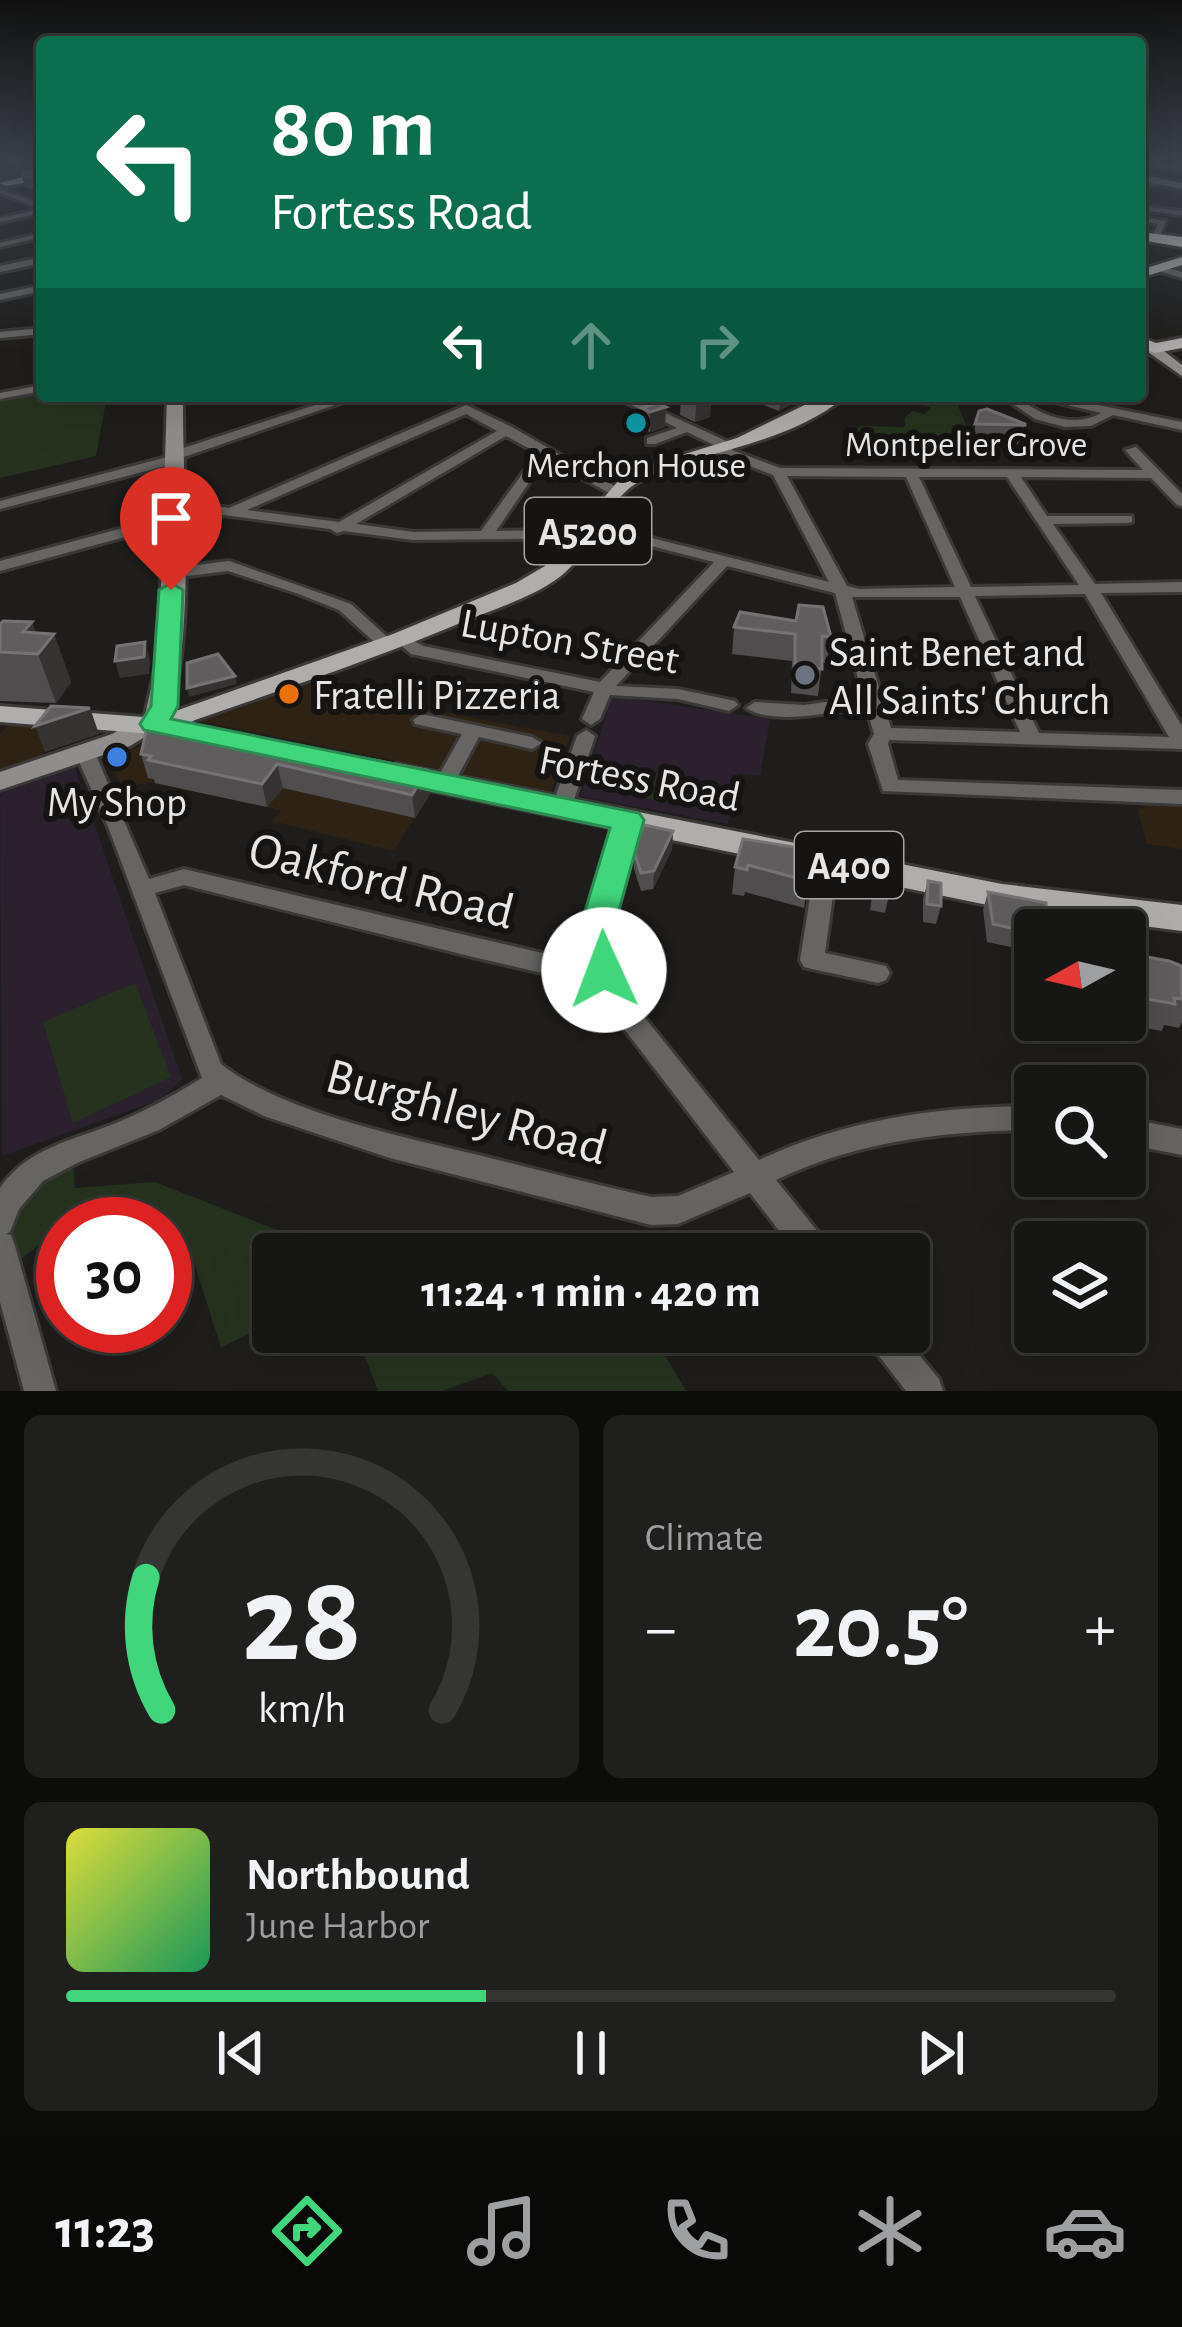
<!DOCTYPE html>
<meta charset="utf-8">
<style>
:root{--surface:#161614;--page:#1f1f1d;--text:#f1f3f6;--muted:#9e9fa0;--line:#353534;--accent:#40d77c}
body{margin:0;font-family:"Alegreya Sans",sans-serif;background:var(--page);color:var(--text);height:100vh;display:flex;flex-direction:column;font-size:45px;white-space:nowrap}
*{box-sizing:border-box;margin:0}
p{font-size:39px;color:var(--muted)}
.icon{flex:none;width:66px;height:66px;fill:none;stroke:currentColor;stroke-width:2;stroke-linecap:round;stroke-linejoin:round}
.map{position:relative;height:1391px;overflow:hidden}
.side{display:flex;flex-direction:column;gap:24px;padding:24px;background:#0c0c0b;flex:1}
.side>*{flex:none}
.banner{position:absolute;left:36px;top:36px;width:1110px;height:366px;border-radius:12px;box-shadow:0 12px 48px #0002,0 0 0 3px var(--line);background:#0b6e4f;color:#fff;overflow:hidden}
.needle{width:78px;rotate:262deg}
.fabs{position:absolute;left:1014px;top:909px;display:grid;gap:24px}
.fabs a{display:grid;place-items:center;width:132px;height:132px;border-radius:12px;background:var(--surface);box-shadow:0 12px 48px #0002,0 0 0 3px var(--line);font-size:60px}
.speed{position:absolute;left:36px;top:1197px;display:flex;gap:24px;font-size:60px;font-weight:700;text-align:center}
.speed>*{display:grid;place-content:center;width:156px;height:156px;border-radius:50%;background:var(--surface);box-shadow:0 12px 48px #0002,0 0 0 3px var(--line);line-height:1}
.speed .limit{border:18px solid #d22;background:#fff;color:#111}
.pin{position:absolute;display:grid;place-items:center;width:102px;height:102px;color:#fff;margin:-123px -51px;border-radius:50% 50% 50% 0;rotate:-45deg;box-shadow:0 0 12px #0007}
.pin .icon{rotate:45deg}
.me{position:absolute;width:132px;margin:-66px;rotate:358deg;stroke-linejoin:round;filter:drop-shadow(0 0 9px #0008)}
.turn{display:flex;align-items:center;gap:42px;height:252px;padding:0 36px;font-size:54px}
.turn .icon{width:156px;height:156px;stroke-width:2.5}
.turn b{display:block;font-size:84px;line-height:102px}
.lanes{display:flex;align-items:center;height:114px;padding:0 36px;background:#0003;justify-content:center;gap:60px;direction:ltr}
.lanes .off{opacity:.35}
.big{font-size:90px;font-weight:700;line-height:1.1}
.side .widget{flex:1;display:flex;flex-direction:column;justify-content:center;gap:18px;min-width:0;padding:0 42px;border-radius:18px;background:var(--page)}
.side .dial{align-items:center;gap:0}
.dial svg{height:312px;overflow:visible;fill:none;stroke:var(--line);stroke-width:7;stroke-linecap:round;text-anchor:middle}
.dial text{fill:var(--text);stroke:none}
.song{display:flex;align-items:center;gap:36px}
.cover{width:144px;height:144px;border-radius:18px;background:linear-gradient(135deg,hsl(60 70% 55%),hsl(150 70% 35%))}
.played{height:12px;border-radius:6px;background:linear-gradient(90deg,var(--accent) 40%,var(--line) 40%)}
.keys{display:flex;justify-content:space-around;direction:ltr}
.heat{display:flex;justify-content:space-between;align-items:center;font-size:66px;direction:ltr}
.side .tiles{flex:1;display:grid;gap:24px;grid-template-columns:1fr 1fr}
.widget:last-child{grid-column:span 2}
.trip{position:absolute;left:252px;top:1233px;width:678px;height:120px;border-radius:12px;background:var(--surface);box-shadow:0 12px 48px #0002,0 0 0 3px var(--line);font-weight:700;line-height:120px;text-align:center}
.tab-bar{display:flex;height:192px;justify-content:space-around;align-items:center;background:#090908;color:var(--muted)}
.tab-bar .icon{width:84px;height:84px}
.tab-bar .current{color:var(--accent)}
.tab-bar b{font-size:54px;color:var(--text)}
.map>svg:first-child{display:block}
.commercial{fill:#2e2214}
.education{fill:#2a202e}
.green{fill:#25331e}
.lines{fill:none;stroke-linecap:round;stroke-linejoin:round}
.street-casing{stroke:#3a3937;stroke-width:6}
.secondary-casing{stroke:#3a3937;stroke-width:6}
.primary-casing{stroke:#3a3937;stroke-width:6}
.highway-casing{stroke:#3a3937;stroke-width:6}
.street{fill:#666564;fill-rule:evenodd}
.secondary{fill:#908e8d;fill-rule:evenodd}
.primary{fill:#b0aead;fill-rule:evenodd}
.highway{fill:#cecbc9;fill-rule:evenodd}
.wall{fill:#4f4d4d}
.shaded-wall{fill:#353332}
.building{fill:#605d5e;stroke:#757273;stroke-width:3}
.route{fill:#40d77c;stroke:#2a8c51;stroke-width:3}
.culture-dot{fill:#0f9aa8;stroke:#151412;stroke-width:4.5}
.worship-dot{fill:#6b7280;stroke:#151412;stroke-width:4.5}
.food-dot{fill:#e8710a;stroke:#151412;stroke-width:4.5}
.shop-dot{fill:#3f7fe0;stroke:#151412;stroke-width:4.5}
.labels{text-anchor:middle;stroke-width:12;stroke-linejoin:round;paint-order:stroke}
.far-street-label{font-size:36px;fill:#e7e6e5;stroke:#151412}
.far-poi-label{font-size:36px;fill:#e7e6e5;stroke:#151412}
.shield{fill:#151412;stroke:#a8a7a6;stroke-width:3}
.shield-label{font-size:39px;font-weight:bold;fill:#e7e6e5}
.street-label{font-size:42px;fill:#e7e6e5;stroke:#151412}
.poi-label{font-size:42px;fill:#e7e6e5;stroke:#151412;text-anchor:start}
.near-street-label{font-size:51px;fill:#e7e6e5;stroke:#151412}
</style>
<div class="map">
<svg width="1182" height="1391" viewBox="0 0 1182 1391">
<rect width="100%" height="100%" fill="#1e1d1b"/>
<path class="commercial" d="M308 682 314 688 570 736 551 792 198 721Z
M8 725 62 729 39 759 0 772V734Z
M156 741 353 776 430 792 394 851 272 821 280 811 267 807 147 782 124 790 107 757Z
M1152 799 1182 801V849L1147 844 1137 808 1145 809 1143 803Z"/>
<path class="education" d="M612 696 770 719 760 776 738 773 728 824 580 796Z
M75 768 182 1079 162 1099 2 1156 0 793Z"/>
<path class="green" d="M42 392V396H107L96 456 0 478V400Z
M905 396 955 399 974 443 859 440 863 436 851 432 861 426 905 427V418L912 411 925 414 931 407 900 400Z
M638 770 705 782 697 808 629 795Z
M135 983 171 1077 73 1123 43 1022Z
M73 1163 75 1188 155 1182 338 1254H273V1321L221 1348 187 1240 165 1247V1224H152L150 1214 132 1199 83 1210 0 1276V1192Z
M356 1332H587L662 1350 686 1391H508L492 1373 442 1391H378Z"/>
<g class="lines">
<defs>
<path id="street" d="M1140 164 1182 165V169L1140 168Z
M1161 180 1163 183 1140 188V184Z
M0 189 42 204V213L0 222V218L41 209 0 193Z
M1140 206 1182 211V215L1140 210Z
M1142 217 1166 221 1160 236 1153 234 1158 224 1142 221Z
M42 233V237L0 247V243Z
M42 257V263L0 272V266Z
M1162 266 1182 272V278L1159 271Z
M42 285V291L0 300V294Z
M42 328V334L0 338V332Z
M42 385V391L0 399V393Z
M343 396H361L178 459 177 463 0 509V501L167 457 168 453Z
M613 396H628L733 444 735 447 732 450 780 468 1143 470 1125 450 1136 447 1182 494V506L1177 505 1151 478 1021 477 1047 516H1132V522L1127 523 1053 524 1095 584 1182 582V592L1101 593 1182 726V749L889 740 888 744 898 780 1182 790V804L883 791 868 744 874 734 866 707C834 712 773 726 746 708L755 702 804 705 863 697 835 593 727 566 616 686 678 689 735 701 738 705 729 711 678 699 610 695 600 719 591 725 582 719 594 692 411 654 394 639 402 634 423 646 600 682 714 562 592 531 591 537 586 538 413 540 344 531 337 533 330 529 216 514 176 517V523L0 571V561L168 516 164 513 166 510 216 506 229 508 466 405 512 427 623 491 621 494H611L546 458 496 531 586 530V524L591 523 829 582 773 475 714 452 712 449 716 446 687 432 655 444H647V438L677 428ZM466 414 497 431 339 522 247 510ZM506 436 537 453 481 531 413 532 356 524ZM787 476 906 477 955 587 859 589 847 586ZM919 477H1007L1079 585 971 587ZM1085 594 1169 737 1039 733 975 596ZM852 597H960L1020 732 891 728Z
M1013 396H1025V403C1048 418 1076 427 1101 413L1030 396H1053L1182 422V430L1113 415 1091 426 1065 427 1035 419 1013 404Z
M229 561 351 604 395 644 393 648H381L339 610 296 593 228 571 171 578 163 573 171 568Z
M422 714 532 737 542 743 532 749 479 737 451 789H437L434 784 462 734 415 724 413 720Z
M586 730 595 736 572 806 569 811H555L552 806 577 736Z
M85 747 95 753 149 879 184 869 568 959 593 960C585 913 600 858 621 816H635L638 821 615 908 614 950 625 993 759 1160C846 1119 940 1106 1035 1106V1130C946 1131 857 1141 776 1180L827 1243 831 1254H797L750 1193 678 1224 651 1225 390 1158 264 1116 221 1095 159 1130 77 1163 43 1181 19 1209 10 1232 6 1234 11 1235 15 1246 56 1391H24L0 1302V1188C27 1148 74 1140 116 1123 146 1111 174 1095 202 1078L109 829 75 753ZM184 885 473 957 568 979H597L605 1004 734 1172 678 1196 651 1197C597 1185 543 1171 490 1158 410 1138 284 1114 221 1064L155 893Z
M827 852 835 855 838 860 825 953 886 966 890 973 886 980 878 983 812 969 804 967 800 960 816 860 819 855Z
M1125 1118 1182 1129V1155L1125 1144Z
M864 1332H900L939 1379 943 1391H906L869 1343Z"/>
<path id="secondary" d="M1140 174 1182 183V189L1140 180Z
M1145 344H1155L1182 365V376L1145 350Z
M167 396H183C182 490 197 638 166 724L130 746 0 790V772L112 734 145 715 156 666 160 620Z"/>
<path id="primary" d="M1182 257V265L1140 278V270Z
M1140 337 1156 343 1182 338V348L1155 353 1140 348Z
M823 396H846C789 444 709 449 644 479 606 496 593 551 561 576 535 596 500 607 470 619 380 657 287 688 195 720L188 724 196 731 192 737 0 722V706L156 718 393 634 516 583 545 566 626 472 737 438Z
M396 764 1002 884 1182 905V931L1002 908 386 781 381 774 386 767Z"/>
<path id="highway" d="M42 172V180L6 186 0 183Z
M1140 232 1182 237V247L1140 240Z"/>
</defs>
<use href="#street" class="street-casing"/>
<use href="#secondary" class="secondary-casing"/>
<use href="#primary" class="primary-casing"/>
<use href="#highway" class="highway-casing"/>
<use href="#street" class="street"/>
<use href="#secondary" class="secondary"/>
<use href="#primary" class="primary"/>
<use href="#highway" class="highway"/>
</g>
<path class="wall" d="M0 157H42V191L25 187 21 174 42 169 41 168 0 179Z
M681 396H711L710 417 695 422 680 415Z
M740 396H806L779 411Z
M666 407 665 427 650 432 641 428 642 408Z
M979 411 1025 424 1020 445 971 444Z
M32 622 36 633 54 634 71 682 56 703 0 701V624Z
M734 627 831 637 827 663H822L818 696 791 693 792 661 732 654Z
M141 754 427 770 430 794 415 818 283 788 267 807 155 783 154 779 148 778Z
M673 831 672 849 653 889 641 891 634 869V851Z
M813 850 804 908 745 892 744 896 732 894 735 867Z
M876 870 889 895 885 913 870 910Z
M928 881 941 906 936 924 923 922V899Z
M988 892 1035 930V952L987 942 983 910Z
M1125 953 1182 966V1022L1179 1028 1164 1025 1162 1031 1134 1026 1133 1020 1125 1019Z"/>
<path class="shaded-wall" d="M28 157H38L41 168 0 179V164Z
M42 177V191L40 192 36 178Z
M1150 277 1147 288 1140 289V279Z
M697 396H711L710 417 695 422Z
M781 396H806L779 411Z
M666 407 665 427 650 432V412Z
M32 622 42 650 54 634 71 682 56 703 38 654 23 632Z
M145 642 150 659 149 674 120 678 115 661Z
M235 676 237 684 189 697 187 688Z
M90 708 99 734 45 752 35 726Z
M277 764 283 788 267 807 262 784Z
M427 770 430 794 415 818 412 795Z
M673 831 672 849 653 889 654 871Z"/>
<path class="building" d="M0 157H28L0 164Z
M42 167V177L36 178 21 174 42 169Z
M657 403 666 407 650 412 642 408Z
M987 409 1025 424V425L975 424 979 411Z
M799 605 823 607 831 637 822 636V669L795 666V634L734 627 740 612 796 621Z
M3 621 32 622 23 632 54 634 38 654 0 652V624Z
M145 642 144 657 115 661 117 646Z
M218 654 235 676 187 688V663Z
M51 706 90 708 35 726Z
M149 718 427 770 412 795 277 764 262 784 148 760 151 756 141 754Z
M644 825 673 831 654 871 641 873 634 851Z
M743 839 813 850 808 881 748 865 747 870 735 867Z
M876 870 890 873 889 895 874 892Z
M928 881 941 883V906L927 904Z
M988 892 1046 903V930H1035V933L993 924Z
M1125 953 1169 961 1182 966V999L1174 998 1175 1004 1147 999 1146 993 1130 990 1127 978H1125Z"/>
<linearGradient id="sky" x2="0" y2="1"><stop stop-color="#10100f"/><stop offset="0.45" stop-color="#3b404a"/><stop offset="1" stop-color="#3b404a" stop-opacity="0"/></linearGradient>
<rect width="1182" height="352" fill="url(#sky)"/>
<path class="route" d="M171 583 183 590 178 706 171 719 639 813 644 820 616 921 622 970 617 980 604 985 591 980 582 921 610 828 144 730 140 724 151 706 159 590Z"/>
<circle class="culture-dot" cx="636" cy="423" r="12"/>
<circle class="worship-dot" cx="805" cy="675" r="12"/>
<circle class="food-dot" cx="289" cy="694" r="12"/>
<circle class="shop-dot" cx="117" cy="757" r="12"/>
<g class="labels">
<g class="far-street-label">
<text x="966" y="456">Montpelier Grove</text>
</g>
<g class="far-poi-label">
<text x="636" y="477">Merchon House</text>
</g>
<g class="shield">
<rect x="525" y="498" width="126" height="66" rx="9"/>
<rect x="795" y="832" width="108" height="66" rx="9"/>
</g>
<g class="shield-label">
<text x="588" y="545">A5200</text>
<text x="849" y="879">A400</text>
</g>
<g class="street-label">
<text transform="translate(570 640) rotate(10)" y="15">Lupton Street</text>
<text transform="translate(640 777) rotate(11)" y="15">Fortess Road</text>
</g>
<g class="poi-label">
<text x="829" y="666">Saint Benet and<tspan x="829" dy="48">All Saints' Church</tspan></text>
<text x="313" y="709">Fratelli Pizzeria</text>
<text x="117" y="816" text-anchor="middle">My Shop</text>
</g>
<g class="near-street-label">
<text transform="translate(382 879) rotate(14)" y="18">Oakford Road</text>
<text transform="translate(467 1110) rotate(15)" y="18">Burghley Road</text>
</g>
</g>
</svg>
<div class="fabs">
<a><svg class="needle" viewBox="-14 -14 28 28"><path d="M0-13l5 13h-10z" fill="#e53935"/><path d="M0 13l5-13h-10z" fill="#9e9fa0"/></svg></a>
<a><svg class="icon" aria-label="search" viewBox="0 0 24 24"><circle cx="10" cy="10" r="6"/><path d="M15 15l6 6"/></svg></a>
<a><svg class="icon" aria-label="layers" viewBox="0 0 24 24"><path d="M12 4l9 5-9 5-9-5zM3 14l9 5 9-5"/></svg></a>
</div>
<div class="speed"><div class="limit">30</div></div>
<div class="pin" style="left:171px;top:590px;background:#d93025"><svg class="icon" aria-label="arrive" viewBox="0 0 24 24"><path d="M6 21V4h12l-3 4 3 4H6"/></svg></div>
<svg class="me" style="left:604px;top:970px" viewBox="-20 -20 40 40"><circle r="19" fill="#fff"/><path d="M0-13L10 11 0 6-10 11z" fill="#40d77c"/></svg>
<div class="trip">11:24 · 1 min · 420 m</div>
<div class="banner">
<div class="turn"><svg class="icon" aria-label="left" viewBox="0 0 24 24"><path d="M17 20v-9H6M10 6l-5 5 5 5"/></svg><div><b>80 m</b>Fortess Road</div></div>
<div class="lanes"><svg class="icon" aria-label="left" viewBox="0 0 24 24"><path d="M17 20v-9H6M10 6l-5 5 5 5"/></svg><svg class="icon off" aria-label="ahead" viewBox="0 0 24 24"><path d="M12 20V5M6 11l6-6 6 6"/></svg><svg class="icon off" aria-label="right" viewBox="0 0 24 24"><path d="M7 20v-9h11M14 6l5 5-5 5"/></svg></div>
</div>
</div>
<section class="side">
<div class="tiles">
<div class="widget dial"><svg viewBox="0 0 100 80">
<path d="M14 69A42 42 0 1 1 86 69"/>
<path d="M14 69A42 42 0 0 1 10 35" stroke="#40d77c"/>
<text x="50" y="56" font-size="32" font-weight="700">28</text>
<text x="50" y="72" font-size="11">km/h</text>
</svg></div>
<div class="widget"><p>Climate</p>
<div class="heat"><a>−</a><b class="big">20.5°</b><a>+</a></div>
</div>
<div class="widget">
<div class="song"><i class="cover"></i><div><b>Northbound</b><p>June Harbor</p></div></div>
<div class="played"></div>
<div class="keys"><svg class="icon" aria-label="previous" viewBox="0 0 24 24"><path d="M18 5L8 12l10 7zM5 5v14"/></svg><svg class="icon" aria-label="pause" viewBox="0 0 24 24"><path d="M8 5v14M16 5v14"/></svg><svg class="icon" aria-label="next" viewBox="0 0 24 24"><path d="M6 5l10 7-10 7zM19 5v14"/></svg></div>
</div>
</div>
</section>
<nav class="tab-bar">
<b>11:23</b>
<svg class="icon current" aria-label="directions" viewBox="0 0 24 24"><path d="M12 3l9 9-9 9-9-9zM9 14v-3h6M13 9l2 2-2 2"/></svg>
<svg class="icon" aria-label="music" viewBox="0 0 24 24"><path d="M9 18V5l10-2v13"/><circle cx="6" cy="18" r="3"/><circle cx="16" cy="16" r="3"/></svg>
<svg class="icon" aria-label="phone" viewBox="0 0 24 24"><path d="M5 4h4l2 5-3 2q2 4 5 5l2-3 5 2v4C11 20 4 13 5 4z"/></svg>
<svg class="icon" aria-label="climate" viewBox="0 0 24 24"><path d="M12 3v18M4 7l16 10M4 17L20 7"/></svg>
<svg class="icon" aria-label="car" viewBox="0 0 24 24"><path d="M5 17H2v-5l4-1 3-4h7l3 4 3 1v5h-3M9 17h6M6 11h13"/><circle cx="7" cy="17" r="2"/><circle cx="17" cy="17" r="2"/></svg>
</nav>
